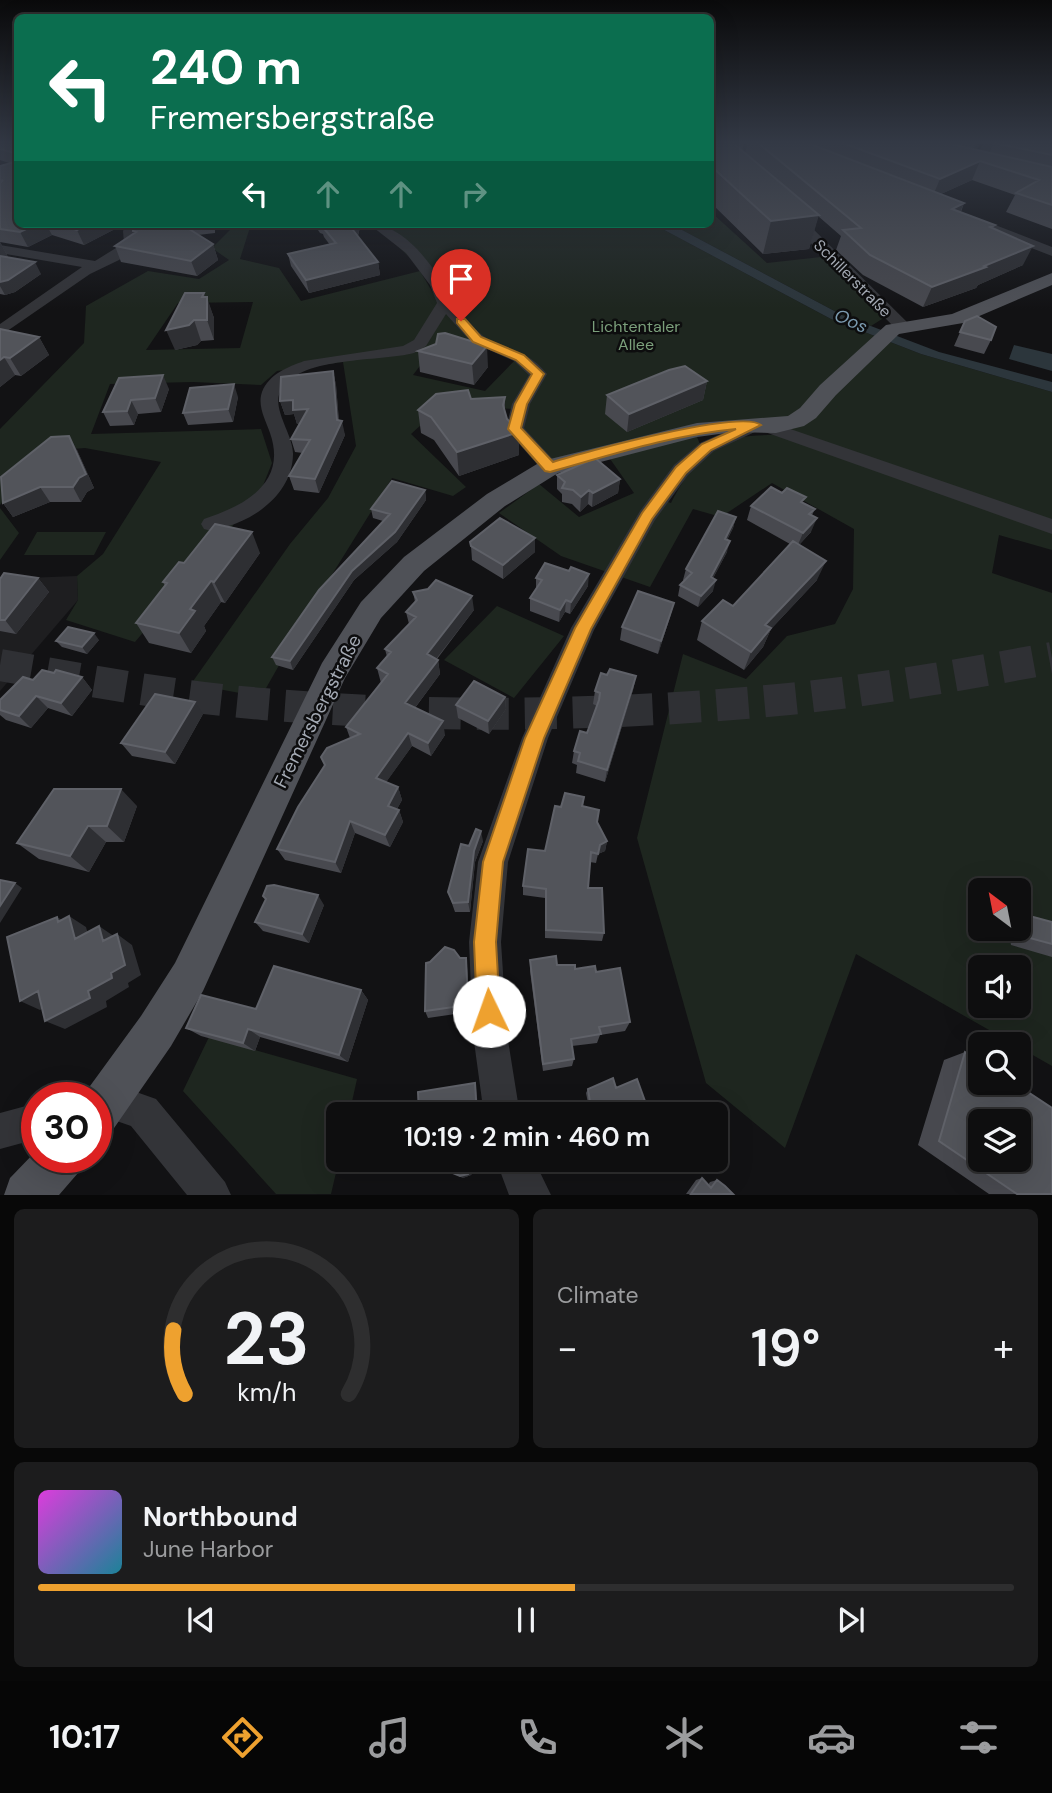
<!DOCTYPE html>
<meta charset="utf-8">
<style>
:root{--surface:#0e0e0f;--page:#1c1c1d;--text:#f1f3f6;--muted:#9b9c9e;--line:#2e2e2f;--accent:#eea12f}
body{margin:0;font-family:"DM Sans",sans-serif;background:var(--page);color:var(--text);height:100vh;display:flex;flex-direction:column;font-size:26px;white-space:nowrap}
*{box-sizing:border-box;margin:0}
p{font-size:23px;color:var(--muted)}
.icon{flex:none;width:38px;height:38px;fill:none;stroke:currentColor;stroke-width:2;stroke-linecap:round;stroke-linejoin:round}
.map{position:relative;height:1195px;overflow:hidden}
.details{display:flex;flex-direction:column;gap:14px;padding:14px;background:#080808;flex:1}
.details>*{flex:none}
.top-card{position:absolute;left:14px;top:14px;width:700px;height:214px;border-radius:10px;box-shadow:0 7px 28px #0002,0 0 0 2px var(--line);background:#0b6e4f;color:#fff;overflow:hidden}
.needle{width:46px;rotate:328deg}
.tools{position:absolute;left:968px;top:878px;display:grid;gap:14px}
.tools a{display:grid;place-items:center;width:63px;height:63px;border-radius:10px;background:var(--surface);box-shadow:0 7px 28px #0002,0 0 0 2px var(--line);font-size:35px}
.speed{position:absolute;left:21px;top:1082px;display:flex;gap:14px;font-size:35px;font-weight:700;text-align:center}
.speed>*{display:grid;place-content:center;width:91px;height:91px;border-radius:50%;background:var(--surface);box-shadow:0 7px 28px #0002,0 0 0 2px var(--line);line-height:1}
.speed .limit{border:10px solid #d22;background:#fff;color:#111}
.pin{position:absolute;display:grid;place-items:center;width:60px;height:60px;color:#fff;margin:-72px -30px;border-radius:50% 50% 50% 0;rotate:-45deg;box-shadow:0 0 7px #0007}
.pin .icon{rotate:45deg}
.me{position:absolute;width:77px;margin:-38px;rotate:357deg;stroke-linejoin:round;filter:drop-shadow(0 0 5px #0008)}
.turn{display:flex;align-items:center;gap:24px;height:147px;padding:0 21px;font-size:32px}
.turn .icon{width:91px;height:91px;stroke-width:2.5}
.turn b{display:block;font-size:49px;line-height:60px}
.lanes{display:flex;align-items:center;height:66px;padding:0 21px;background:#0003;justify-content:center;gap:35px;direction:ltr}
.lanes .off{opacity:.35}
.big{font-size:52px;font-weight:600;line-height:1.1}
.details .card{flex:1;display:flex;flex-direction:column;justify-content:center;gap:10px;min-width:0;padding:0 24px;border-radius:10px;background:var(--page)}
.details .dial{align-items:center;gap:0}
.dial svg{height:182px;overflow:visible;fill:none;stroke:var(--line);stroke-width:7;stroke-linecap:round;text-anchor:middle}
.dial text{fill:var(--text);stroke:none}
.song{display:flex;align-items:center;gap:21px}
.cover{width:84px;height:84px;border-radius:10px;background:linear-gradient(135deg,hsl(300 70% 55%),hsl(190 70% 35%))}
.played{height:7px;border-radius:4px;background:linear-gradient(90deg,var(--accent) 55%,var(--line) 55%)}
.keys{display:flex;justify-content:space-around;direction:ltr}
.heat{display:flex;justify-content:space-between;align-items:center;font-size:38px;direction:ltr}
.details .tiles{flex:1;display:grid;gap:14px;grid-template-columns:1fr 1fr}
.card:last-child{grid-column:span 2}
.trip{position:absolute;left:326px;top:1102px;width:402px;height:70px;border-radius:10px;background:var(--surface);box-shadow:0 7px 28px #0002,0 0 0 2px var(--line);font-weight:600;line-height:70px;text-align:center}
.tabs{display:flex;height:112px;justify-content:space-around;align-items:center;background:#060606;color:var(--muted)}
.tabs .icon{width:49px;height:49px}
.tabs .active{color:var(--accent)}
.tabs b{font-size:32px;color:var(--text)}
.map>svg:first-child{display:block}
.built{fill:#1e1e20}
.green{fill:#1e261f;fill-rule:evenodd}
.water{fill:#2c363c}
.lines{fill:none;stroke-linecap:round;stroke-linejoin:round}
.major-tunnel{stroke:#2f3034;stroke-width:32;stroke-dasharray:32 16;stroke-linecap:butt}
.minor{fill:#333438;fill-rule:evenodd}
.major{fill:#4f5157;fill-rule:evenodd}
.wall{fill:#48494f}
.shaded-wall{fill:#2e2f33}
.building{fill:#52545a;stroke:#5f6168;stroke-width:2;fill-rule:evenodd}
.route{fill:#eea12f;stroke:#9b691f;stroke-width:2}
.labels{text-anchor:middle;stroke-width:5;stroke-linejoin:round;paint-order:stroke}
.far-street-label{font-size:16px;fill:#a4aab4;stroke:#0d0d0e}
.far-park-label{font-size:16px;fill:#7b9f7b;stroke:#0d0d0e}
.far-water-label{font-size:18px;font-style:italic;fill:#7b9aaf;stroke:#0d0d0e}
.street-label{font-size:19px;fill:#a4aab4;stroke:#0d0d0e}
</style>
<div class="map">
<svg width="1052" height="1195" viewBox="0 0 1052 1195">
<rect width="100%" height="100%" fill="#121214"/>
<path class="built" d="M77 576 78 600 0 691V579Z"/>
<path class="green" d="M711 212 767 263 830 256 890 314 871 326 842 315 671 224H710Z
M228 224H251L240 259 279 268 301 301 420 271 436 298 477 344 429 354 413 375 485 391 517 358 536 374 517 409 442 406 411 434 466 487 453 496 392 478 315 602 261 697 191 684 290 544 328 498 356 446 343 362 277 371 261 385 193 382 110 384 91 434 261 429 272 463 260 493 135 642 66 620 78 600 77 576 103 554 161 462 85 448 46 451 0 505V429L84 343 86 306 148 271 199 279 229 260 212 248 230 230ZM253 302 240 348 146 350 178 303Z
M376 224H653L831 319 921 354 1052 392V550L999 535 992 573 1052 593V1066L856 954 785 1148 706 1083 637 838 683 654 746 679 787 636 835 624 853 589 854 529 772 483 721 517 693 509 650 587 561 556 499 513 539 484 579 517 634 493 608 456 696 434 701 447 655 497 671 503C687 472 703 449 738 438 752 434 769 436 783 434L734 425 550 467 515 429 538 374 477 339 437 285ZM980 891H1018V929H980ZM980 968H1018V1006H980Z
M0 508 19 533 0 560Z
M37 532H106L94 555H24Z
M497 606 564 636 514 698 444 660Z
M209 1037 357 1079 349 1115H338L339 1160 331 1194H276L183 1091Z"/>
<path class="water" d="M653 224H671L842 315 939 352 1052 382V392L921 354 831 319Z
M1014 345 1052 354V371L1009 359Z"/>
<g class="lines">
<path class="major-tunnel" d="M0 665C87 680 175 697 263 704 439 719 614 716 789 699 877 690 965 674 1052 658"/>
<path class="minor" d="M985 142H996L978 167H970L968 165Z
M791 211 796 212 909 324 911 327 909 330H897L786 218 785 215Z
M964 213 1052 247V256L959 220V214Z
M127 224H141L137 231 136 247 119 260 90 274 0 336V324L82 267 0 253V245L95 261 124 243 123 231Z
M369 224C401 224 426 257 443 283 448 291 450 299 456 306 464 315 473 328 482 335 504 352 526 347 547 374L530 404 524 428 560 467 557 471H543L506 429 512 404 529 375 514 361 471 342 446 314 426 346 414 353C379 362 303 356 282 388 269 407 294 434 293 455 292 491 260 516 229 526 220 529 213 532 204 529L201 524 204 519C243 506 288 484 270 433 266 421 257 406 262 392 269 374 288 367 304 361L403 346 414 340 437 303 430 285 406 253Z
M755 419 770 422 1052 519V534L759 430 714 451 688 475 655 520 594 630 548 738 508 862 501 942 507 1034 520 1115H484L473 1034 469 942 478 862 522 738 571 628 640 511 674 465 700 443Z
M108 1082 156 1099 225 1182 231 1195H187L131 1126 108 1118 96 1120V1097H83L86 1090Z
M37 1103V1139L0 1149V1113Z
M496 1160H534L551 1195H509Z"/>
<path class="major" d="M1052 273V285L963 323 899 334 836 395 816 418 804 426 776 433 734 432 697 437 558 473 505 506 424 571 381 618 345 678 203 991 171 1046 112 1131 96 1137V1097H82L141 1016 175 963 322 663 361 602 404 557 487 494 542 461 697 423 788 416 800 408 820 385 886 325 952 314Z
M37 1150V1157H85L78 1173 59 1195H4L10 1178Z"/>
</g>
<path class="wall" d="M0 142H18V224H113L115 229 84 245 52 235 28 247 0 242 8 257 7 258 41 274 15 292 5 295 0 294V166L9 163 0 160Z
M710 142H982L976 150 989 153 994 142H1052V229L1006 212 1015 195 972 180 941 194 964 203 961 212 995 225 993 228 1023 265 978 285 976 288 923 307 863 275 836 250 841 236 818 216 809 249 763 254 710 202Z
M133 224H215V233L198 235 213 244 218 260 197 276 121 262 115 246 134 233 133 231Z
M314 224H360V227L358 236 378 262 380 275 309 293 291 266 288 254 330 245 324 237 323 234 320 233Z
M206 297 214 318V340L201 341 197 345 175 350Z
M965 321 991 340 984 354 954 346Z
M0 329 39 337 49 355 21 376 15 375 0 387Z
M418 351 488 367 474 385 420 372Z
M333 371 336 385 339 421 345 435 319 493 294 490 289 476 303 453 295 452 291 439 299 424H297L294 414 285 415 280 401Z
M119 378 169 389 161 412 138 414 134 425 110 426 103 412Z
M707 381 703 400 627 432 605 414 607 395Z
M238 397 233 422 188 425 183 413Z
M505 397V413L507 419 519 432V455L459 476 434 440 421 433 418 410 471 399Z
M77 450 94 488 87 492 81 502H50L13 517 3 503Z
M557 475 620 479 618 493 592 507 588 504 580 512 572 504 562 502V494L557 489Z
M425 490 426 500 397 542 354 580 293 670 276 665 272 657 383 521 373 518 371 509Z
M804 503 815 509 812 515 811 532 799 545 817 580 771 629 763 647 744 670 697 640 702 621 733 606 790 544 747 520 751 506Z
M736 517 733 528 727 540V552L713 578V591L698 607 678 596 680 585 684 581 683 580 686 569Z
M535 538V552L503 579 472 560 471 546Z
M260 553 225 603 221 602 204 626 206 631 191 653 149 643 136 623 165 586 163 582 184 563Z
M38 578 49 592 16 634 0 631V579Z
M536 578 588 586 570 614 565 612 559 622 530 611V598L536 589Z
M413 592 474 610 437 659 438 660 440 674 415 708 445 735 431 756 412 746 386 782 398 787 402 800 397 809 399 810 403 822 390 847 355 833 341 873 285 860 277 849 350 738 346 727 381 683 377 668 387 657 385 649 409 624 406 612 415 602Z
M674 603 670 617 658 654 620 640 622 627Z
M99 640 87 654 62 647 56 641Z
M54 673 82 677 92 690 72 716 48 708 31 728 6 720 0 715V700L33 680Z
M607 675 636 676 633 690 605 782 576 773 577 765 572 763 574 751 587 733 597 706 593 704 595 691Z
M505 697 506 709 489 734 458 718 456 705Z
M203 714 175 764 132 756 121 743Z
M584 797 583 806 597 822 607 841 605 851 598 854 596 863 590 862 588 888 604 933 602 941 545 938V898L523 895V886L545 851 561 807Z
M137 806 124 842H106L89 872 39 859 17 843Z
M483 841 475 862 470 912H455L448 892 469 846Z
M324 905 309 943 263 931 255 922Z
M1022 914 1052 922V957L1011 945 1008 929H1018V917Z
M466 958 467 966 469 1012 428 1018 425 1011Z
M530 960 596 972 630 1022 625 1031 600 1035 597 1043 572 1046 574 1059 572 1066 543 1071 530 971Z
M361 990 368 1000 348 1062 260 1037 255 1051 201 1036 186 1028 256 1009Z
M965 1052 1052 1194H989L918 1145 944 1060Z
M616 1088 650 1115H581L580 1109 582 1106 588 1103 586 1093 588 1089Z
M486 1160V1163L477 1165 471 1175 463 1178 446 1170 425 1174 421 1172Z
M702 1178 708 1185 710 1182 717 1180 733 1194H686L696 1180Z"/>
<path class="shaded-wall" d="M744 142H748L745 153 741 158Z
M977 142H982L970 158Z
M980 161 972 180 932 198 940 179Z
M964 203 956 222 952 209Z
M819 215 809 249 763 254 771 221Z
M37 224H46L52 235 28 247 20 232Z
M89 224H113L115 229 84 245 77 230Z
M356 224H360V227L356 243 353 230Z
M0 242 8 257 0 261Z
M213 244 218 260 197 276 191 261Z
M1033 246 1023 265 978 285 976 288 923 307 932 287Z
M35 262 41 274 15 292 5 295 0 286V282Z
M378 262 380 275 309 293 306 280Z
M204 293 207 302V297L214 318V340L207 320 202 297Z
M194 320 201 341 197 345 175 350 166 330Z
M39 337 49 355 21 376 10 358Z
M487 346 488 367 474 385 472 364Z
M4 357 15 375 0 387V360Z
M333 371 336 385 339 427 342 421 345 435 319 493 315 479 337 420Z
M163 375 169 389 161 412 155 398Z
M707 381 703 400 627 432 629 414Z
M234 384 238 397 233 422 228 409Z
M131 400 138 414 134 425 127 411Z
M293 400 308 409 311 422 297 424 294 414 285 415 280 401Z
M519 432V455L459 476 457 452Z
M69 436 77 450 94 488 87 492 81 502 73 487Z
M620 479 618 493 592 507 593 493Z
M40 487 50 502 13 517 3 503Z
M425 490 426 500 397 542 354 580 293 670 290 661 352 571Z
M589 490 588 504 580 512 581 497Z
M736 517 733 528 722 550 725 539Z
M817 518 811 532 797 547 803 533Z
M252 532 260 553 225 603 214 582Z
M535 538V552L503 579V565Z
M730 541 727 552 708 588 711 577Z
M826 561 817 580 771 629 763 647 744 670 751 652 765 625Z
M589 574 588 586 570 614 571 602Z
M38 578 49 592 16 634 5 620Z
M716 580 713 591 698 607 701 596Z
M211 581 221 602 204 626 206 631 191 653 179 633 190 609Z
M472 596 474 610 429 668 427 654Z
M566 600 565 612 559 622 560 610Z
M674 603 670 617 658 654 661 641Z
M94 633 99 640 87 654 82 647Z
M438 660 440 674 408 717 405 703Z
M636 676 633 690 605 782 607 770Z
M82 677 92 690 72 716 61 703Z
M36 696 48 708 31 728 19 716Z
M505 697 506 709 489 734 488 721Z
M195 702 203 714 175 764 165 752Z
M443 721 445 735 431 756 428 743Z
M408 733 412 746 380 791 376 778Z
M398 787 402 800 392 818 388 806Z
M121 789 137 806 124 842 107 826Z
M399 810 403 822 390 847 385 835Z
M350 821 355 833 341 873 335 862Z
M88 826 106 842 89 872 70 856Z
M481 831 483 841 475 862 470 912 468 902 474 851Z
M607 841 605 851 598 854 600 845Z
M15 883 22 888 0 923V906Z
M318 895 324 905 309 943 302 934Z
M69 916 86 927 92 950 75 939 58 922 57 917 72 926Z
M99 926 115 937 103 941Z
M117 934 132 945 141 975 128 983 129 987 106 1001 107 1007 65 1029 45 1021 111 973Z
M466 958 467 966 469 1012 468 1005Z
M361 990 368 1000 348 1062 339 1055Z
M38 991 57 1000 40 1010 20 1001Z
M248 1029 260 1037 255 1051 243 1043Z
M475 1083 476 1088 479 1115H477Z
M476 1163 477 1165 471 1175 463 1178 460 1176Z"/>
<path class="building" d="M0 142H18V154L0 149Z
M710 142H734L733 143 819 215 771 221 710 165Z
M757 142H805L964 203 952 209 995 225 990 227 1033 246 984 266 986 267 932 287 870 255 843 230 861 228Z
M840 142H942L1052 167V205L1016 193 1039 180 980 161 940 179Z
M994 142H1052V155L994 143Z
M18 161V224H37L20 232 0 229V183L3 180 0 181V166Z
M57 224H89L77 230Z
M133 224H181L213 244 191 261 115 246 136 232 133 231Z
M327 224H356L353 230 378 262 306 280 288 254 336 243 321 225 328 224Z
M0 256 35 262 8 280 0 282Z
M185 293H204L202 297H207V320H194L189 325 166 330Z
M977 316 996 327 991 340 960 332 965 321Z
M0 329 39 337 10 358 4 357 0 360Z
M445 333 487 346 472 364 418 351 436 344 438 334Z
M685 366 707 381 629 414 607 395 669 370Z
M333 371 337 420 342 421 315 479 289 476 310 440 291 439 308 409 293 410V400L280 401 281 377Z
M163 375 155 398 131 400 127 411 103 412 119 378Z
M234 384 228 409 183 413 190 388Z
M468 390 471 399 505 397 503 405 507 419 519 432 457 452 431 417 418 410 436 394Z
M69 436 86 474 79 478 73 487H40L3 503 1 477 51 437Z
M595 458 620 479 593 493 589 490 581 497 573 490 562 488 565 482 557 475Z
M392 481 425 490 395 532 352 571 290 661 272 657 319 590 390 514 371 509Z
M771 487 782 493 787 488 806 497 801 502 815 509 809 514 817 518 803 533 751 506Z
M718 511 736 517 725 539 730 541 711 577 716 580 701 596 680 585 692 573 686 569Z
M500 518 535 538 503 565 471 546 470 542Z
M215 524 252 532 214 582 211 581 190 609 195 611 179 633 136 623 167 583 163 582 179 562 184 563Z
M793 541 826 561 765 625 771 628 751 652 702 621 723 600 733 606Z
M545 563 569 571 571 567 589 574 571 602 566 600 560 610 530 598 542 580 536 578Z
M4 573 38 578 5 620H0V579Z
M436 580 472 596 427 654 438 660 405 703 443 721 428 743 408 733 376 778 398 787 388 806 399 810 385 835 350 821 335 862 277 849 298 807 325 765 321 757 327 748 360 734 346 727 388 674 377 668 391 652 385 649 416 617 406 612 417 600 413 592 428 589Z
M638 591 674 603 661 641 622 627Z
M68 627 94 633 82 647 56 641Z
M610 669 636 676 607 770 578 761 580 753 574 751 580 731 587 733 599 700 600 693 595 691 601 673 607 675Z
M42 670 54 673 56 670 82 677 61 703 36 696 19 716 0 710V700L23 677 33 680Z
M474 681 505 697 488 721 456 705Z
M155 694 195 702 165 752 121 743Z
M54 789H121L107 826H88L70 856 17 843Z
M565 793 584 797 582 806 599 810 597 822 607 841 600 845 598 854 591 852 588 888H602L604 933 546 930V889L523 886 528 849 545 851 555 806 561 807Z
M476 829 481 831 474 851 468 902 453 903 448 892 461 844 469 846Z
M0 880 15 883 0 906Z
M274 885 318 895 302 934 255 922 266 899 263 896 267 886Z
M1022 914 1052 922V944L1026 937Z
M69 916 75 939 99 926 103 941 117 934 125 965 111 973 112 978 88 991 90 998 45 1021 38 991 20 1001 7 937 57 917 58 922Z
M445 947 454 950 460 958H466L468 1005 425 1011 426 963 430 962Z
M556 956 557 965H575V969L595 966 596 972 620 968 630 1022 599 1027 601 1034 571 1039 574 1059 543 1064 530 960Z
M274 966 361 990 339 1055 248 1029 243 1043 186 1028 201 995 256 1009Z
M965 1052 980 1062V1083H1014L1052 1108V1194H1017L939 1141ZM980 1122H1018V1160H980Z
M613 1078 616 1088 637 1079 650 1115H585L582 1106 590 1102 588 1089Z
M475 1083 477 1115H419L418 1092Z
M421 1160H485V1161L476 1163 468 1174 460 1176 443 1169 421 1172Z
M702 1178 711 1188 717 1180 725 1186 733 1194H691Z"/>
<linearGradient id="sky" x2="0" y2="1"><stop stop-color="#0a0a0b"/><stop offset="0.46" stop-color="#333945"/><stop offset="1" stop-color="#333945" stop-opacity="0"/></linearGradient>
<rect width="1052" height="309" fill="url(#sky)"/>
<path class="route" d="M457 319H465L481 337 524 355 544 374 527 404 521 428 553 462C583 452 742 409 761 425L711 450 686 473 652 519 591 629 544 738 503 862 496 942 500 1011 497 1019 489 1022 481 1019 477 1011 474 942 483 862 525 738 575 628 642 513 676 467 702 444 736 429C672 435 611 455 550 472L545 471 508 429 515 404 532 374 516 360 473 342 457 323Z"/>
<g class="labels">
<g class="far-street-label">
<text transform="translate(853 278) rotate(45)" y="6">Schillerstraße</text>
</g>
<g class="far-park-label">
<text x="636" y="332">Lichtentaler<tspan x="636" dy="18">Allee</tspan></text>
</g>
<g class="far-water-label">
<text transform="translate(851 321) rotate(24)" y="6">Oos</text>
</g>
<g class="street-label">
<text transform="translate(317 711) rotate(-63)" y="7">Fremersbergstraße</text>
</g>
</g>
</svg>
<div class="tools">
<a><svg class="needle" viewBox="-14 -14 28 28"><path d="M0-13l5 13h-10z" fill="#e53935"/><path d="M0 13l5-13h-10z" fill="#9b9c9e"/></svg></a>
<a><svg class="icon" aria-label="sound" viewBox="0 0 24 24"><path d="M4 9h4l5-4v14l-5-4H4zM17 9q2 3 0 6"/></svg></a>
<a><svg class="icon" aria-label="search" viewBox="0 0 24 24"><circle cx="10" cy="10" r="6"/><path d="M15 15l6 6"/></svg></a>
<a><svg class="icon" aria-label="layers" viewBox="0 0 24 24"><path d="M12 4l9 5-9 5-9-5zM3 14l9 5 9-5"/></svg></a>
</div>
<div class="speed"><div class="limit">30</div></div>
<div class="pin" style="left:461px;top:321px;background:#d93025"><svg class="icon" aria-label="arrive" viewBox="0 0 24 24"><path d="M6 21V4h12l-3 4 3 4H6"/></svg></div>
<svg class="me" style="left:489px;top:1011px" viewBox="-20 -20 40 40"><circle r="19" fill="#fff"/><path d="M0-13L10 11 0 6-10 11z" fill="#eea12f"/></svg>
<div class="trip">10:19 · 2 min · 460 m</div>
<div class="top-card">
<div class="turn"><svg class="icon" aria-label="left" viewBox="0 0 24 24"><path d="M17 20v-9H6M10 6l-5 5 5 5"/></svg><div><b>240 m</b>Fremersbergstraße</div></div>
<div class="lanes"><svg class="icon" aria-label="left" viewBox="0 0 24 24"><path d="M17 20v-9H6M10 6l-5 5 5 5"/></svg><svg class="icon off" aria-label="ahead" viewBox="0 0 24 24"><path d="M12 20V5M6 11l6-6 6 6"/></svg><svg class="icon off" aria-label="ahead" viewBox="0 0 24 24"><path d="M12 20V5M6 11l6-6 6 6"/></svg><svg class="icon off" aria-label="right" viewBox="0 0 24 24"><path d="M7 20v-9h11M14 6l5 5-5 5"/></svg></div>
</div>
</div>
<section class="details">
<div class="tiles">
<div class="card dial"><svg viewBox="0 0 100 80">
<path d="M14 69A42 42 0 1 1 86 69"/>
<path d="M14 69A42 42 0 0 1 9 41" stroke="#eea12f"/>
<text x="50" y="56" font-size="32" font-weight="700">23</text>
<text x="50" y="72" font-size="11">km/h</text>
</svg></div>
<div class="card"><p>Climate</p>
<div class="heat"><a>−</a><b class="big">19°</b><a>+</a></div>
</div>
<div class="card">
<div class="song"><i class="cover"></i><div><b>Northbound</b><p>June Harbor</p></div></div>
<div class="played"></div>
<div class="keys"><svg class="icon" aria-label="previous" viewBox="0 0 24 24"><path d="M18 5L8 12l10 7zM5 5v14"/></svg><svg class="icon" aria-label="pause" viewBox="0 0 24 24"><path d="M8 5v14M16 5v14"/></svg><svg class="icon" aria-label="next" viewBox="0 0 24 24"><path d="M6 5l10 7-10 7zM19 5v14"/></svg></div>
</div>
</div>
</section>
<nav class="tabs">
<b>10:17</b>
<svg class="icon active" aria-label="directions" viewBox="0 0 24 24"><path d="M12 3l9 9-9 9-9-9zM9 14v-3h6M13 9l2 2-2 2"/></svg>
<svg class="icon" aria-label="music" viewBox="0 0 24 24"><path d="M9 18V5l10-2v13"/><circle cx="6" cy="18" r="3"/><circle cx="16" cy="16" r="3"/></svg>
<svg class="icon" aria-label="phone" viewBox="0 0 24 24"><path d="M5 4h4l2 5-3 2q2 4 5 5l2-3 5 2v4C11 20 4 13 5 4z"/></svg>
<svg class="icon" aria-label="climate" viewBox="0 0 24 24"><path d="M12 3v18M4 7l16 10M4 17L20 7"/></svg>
<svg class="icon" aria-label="car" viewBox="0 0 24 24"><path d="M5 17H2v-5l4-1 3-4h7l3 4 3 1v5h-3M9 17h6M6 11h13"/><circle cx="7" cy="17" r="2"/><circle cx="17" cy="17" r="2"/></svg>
<svg class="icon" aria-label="filters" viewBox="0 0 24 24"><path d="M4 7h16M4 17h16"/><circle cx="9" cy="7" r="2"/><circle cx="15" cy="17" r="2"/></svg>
</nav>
